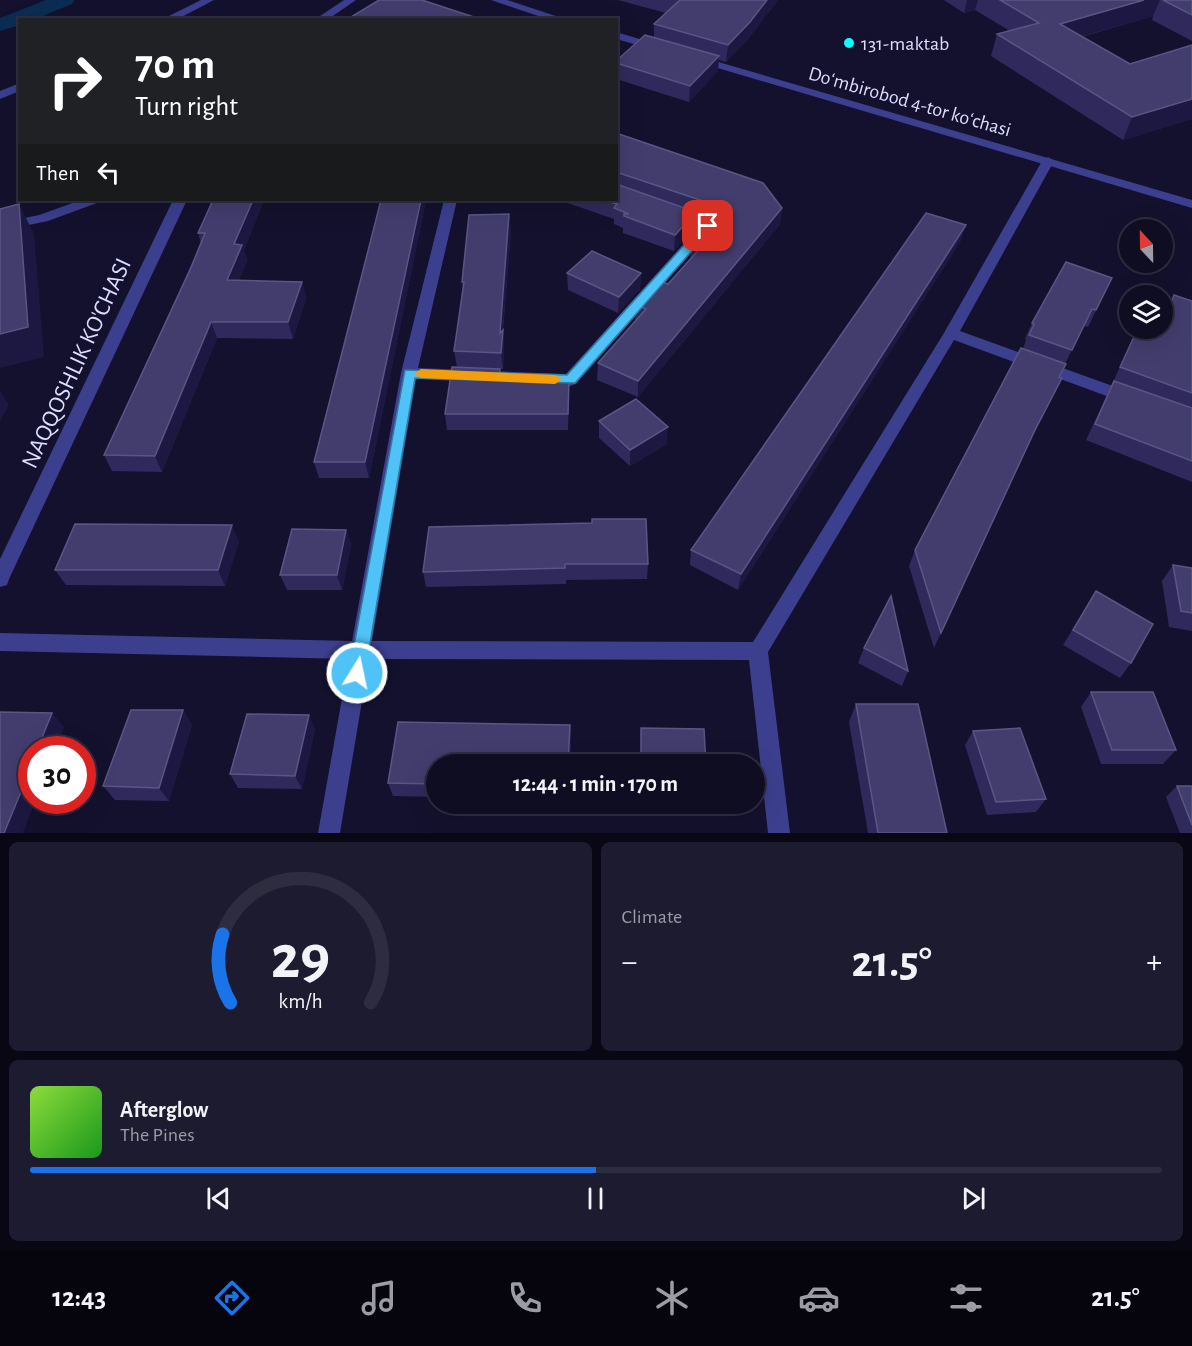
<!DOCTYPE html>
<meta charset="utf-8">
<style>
:root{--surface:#0e0d22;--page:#1c1b2f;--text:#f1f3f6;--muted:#9b9ca5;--line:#2e2d40;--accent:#1a73e8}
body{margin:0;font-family:"Alegreya Sans",sans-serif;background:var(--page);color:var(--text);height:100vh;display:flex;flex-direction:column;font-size:22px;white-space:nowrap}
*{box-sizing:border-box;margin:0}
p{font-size:20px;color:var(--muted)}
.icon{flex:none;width:33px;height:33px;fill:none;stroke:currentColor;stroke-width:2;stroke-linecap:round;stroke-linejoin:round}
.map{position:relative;height:833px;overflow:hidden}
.drawer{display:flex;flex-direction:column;gap:9px;padding:9px;background:#080713;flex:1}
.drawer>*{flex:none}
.guide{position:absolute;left:18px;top:18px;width:600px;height:183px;border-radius:0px;box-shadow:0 6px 24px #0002,0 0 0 2px var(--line);background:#202124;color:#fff;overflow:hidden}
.needle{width:39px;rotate:338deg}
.tools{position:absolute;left:1119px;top:219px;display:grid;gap:12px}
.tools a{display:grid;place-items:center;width:54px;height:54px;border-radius:50%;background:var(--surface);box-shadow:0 6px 24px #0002,0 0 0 2px var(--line);font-size:30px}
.speed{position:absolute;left:18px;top:736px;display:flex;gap:12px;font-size:30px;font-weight:700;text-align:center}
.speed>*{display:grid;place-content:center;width:78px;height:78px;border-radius:50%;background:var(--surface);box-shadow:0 6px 24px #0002,0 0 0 2px var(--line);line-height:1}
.speed .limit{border:9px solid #d22;background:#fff;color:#111}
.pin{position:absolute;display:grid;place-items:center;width:51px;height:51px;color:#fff;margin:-26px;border-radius:12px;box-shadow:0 3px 9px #0006}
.me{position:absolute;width:66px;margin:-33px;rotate:10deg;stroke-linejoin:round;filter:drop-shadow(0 0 4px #0008)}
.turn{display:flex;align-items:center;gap:21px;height:126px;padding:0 18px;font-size:27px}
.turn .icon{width:78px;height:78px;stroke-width:2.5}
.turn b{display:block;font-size:42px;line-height:51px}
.then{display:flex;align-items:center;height:57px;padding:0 18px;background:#0003;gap:12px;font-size:22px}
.big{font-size:45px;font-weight:700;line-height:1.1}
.drawer .card{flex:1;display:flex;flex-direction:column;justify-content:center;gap:9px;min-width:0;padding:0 21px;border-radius:9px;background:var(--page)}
.drawer .dial{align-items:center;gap:0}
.dial svg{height:156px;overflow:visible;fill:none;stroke:var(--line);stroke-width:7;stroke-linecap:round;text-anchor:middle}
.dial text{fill:var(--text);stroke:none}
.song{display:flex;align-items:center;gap:18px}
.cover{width:72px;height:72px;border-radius:9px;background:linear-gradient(135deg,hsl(90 70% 55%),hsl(120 70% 35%))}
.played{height:6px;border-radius:3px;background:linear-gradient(90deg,var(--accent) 50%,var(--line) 50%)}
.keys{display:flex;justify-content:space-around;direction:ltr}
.heat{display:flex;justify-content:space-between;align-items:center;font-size:33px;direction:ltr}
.drawer .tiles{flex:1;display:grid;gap:9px;grid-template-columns:1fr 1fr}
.card:last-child{grid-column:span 2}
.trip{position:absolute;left:426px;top:754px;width:339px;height:60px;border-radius:30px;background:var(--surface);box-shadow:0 6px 24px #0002,0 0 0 2px var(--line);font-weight:700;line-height:60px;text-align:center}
.tabs{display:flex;height:96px;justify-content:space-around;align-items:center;background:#06050e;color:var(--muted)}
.tabs .icon{width:42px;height:42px}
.tabs .on{color:var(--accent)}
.tabs b{font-size:27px;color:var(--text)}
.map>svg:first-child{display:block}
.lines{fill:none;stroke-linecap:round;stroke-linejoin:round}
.canal{fill:#0c2c52;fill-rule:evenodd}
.service{fill:#3b3f8e;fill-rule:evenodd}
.minor{fill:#3b3f8e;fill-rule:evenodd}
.tertiary{fill:#3b3f8e;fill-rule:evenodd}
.wall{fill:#2f2a5b}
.shaded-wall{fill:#1c1841}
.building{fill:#423d6d;stroke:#5a5684;stroke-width:1.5}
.route{fill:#4fc3f7;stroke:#337fa1;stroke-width:1.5}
.slow{fill:#f59e0b}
.poi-dot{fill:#09fcff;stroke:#13112d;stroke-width:2}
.labels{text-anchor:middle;stroke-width:6;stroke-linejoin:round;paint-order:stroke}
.far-poi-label{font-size:20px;fill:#deddff;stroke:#13112d;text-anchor:start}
.far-street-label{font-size:20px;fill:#deddff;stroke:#13112d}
.street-label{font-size:24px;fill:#deddff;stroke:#13112d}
</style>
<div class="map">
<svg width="1192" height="833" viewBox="0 0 1192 833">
<rect width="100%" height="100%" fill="#13112d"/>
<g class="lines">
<path class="canal" d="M46 0H75L72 4 33 20H20V25L0 31V18Z"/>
<path class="service" d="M201 0H214L176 20H161Z
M20 83V91L0 99V91Z
M81 200H99L97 203 48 221 0 231V223L39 215Z"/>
<path class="minor" d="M344 0H356L327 20H314Z
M1048 157 1054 161 960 331 1135 394 1137 398 1135 402H1123L954 340 768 652 790 833H768L749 660 369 659 340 833H318L349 659 0 651V633L352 641 401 373 444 200H457L418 368 566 374 699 227 669 217 667 214 669 211H679L713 223 715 226 576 384 570 386 416 379 372 641 753 642 944 333 1042 161Z
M173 200H187L9 579 7 585 0 587V559Z"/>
<path class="tertiary" d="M491 0H507L568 20H550Z
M616 32 663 46 664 48 659 51 616 39Z
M698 56 1192 200V208L694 61 692 59Z"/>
</g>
<path class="wall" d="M618 0H778L748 39 726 62 719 60 718 71 689 102 616 79V61L654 37V24L666 13Z
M944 0H1192V41L1152 20 1153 16 1082 37 1130 64 1192 45V119L1123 140 991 56 997 34 1010 31 975 10 964 13Z
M616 133 782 208 780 224 638 397 597 380 598 363 635 321V304L668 284 691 258 690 257 692 241 710 219 696 215 695 228 674 251 623 233V228L614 224V219L559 200H616Z
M213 200H264L244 250 247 261 239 280 302 282 306 298 293 339 217 338 162 472 112 471 104 455 201 243 198 233Z
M381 200H426L369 478H319L314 462Z
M509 214 511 231 503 330 504 346 503 369H500L501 379 569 395 568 430H447L445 414 457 367 454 351 463 291 462 282Z
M966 225 960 242 738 590 690 565 691 550Z
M567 273H641L640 289 618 313 568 290Z
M1112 278 1088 327 1084 326 1064 366 1059 377 1062 378 1027 448 934 648 909 566 915 550 1023 349 1026 340 1025 339 1032 323Z
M1174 295 1192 301V482L1086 440 1138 328 1157 334 1159 328H1162V318L1165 311Z
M599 421 667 444 630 466 599 438Z
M429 527 648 564 647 579 566 580V584L426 587 423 572Z
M346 530 351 545 342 590H287L280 575Z
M239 541 225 586 66 585 55 570Z
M1173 565 1192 568V631L1169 627 1162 581Z
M1096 591 1131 663 1120 678 1063 645Z
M864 648 908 671 902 686 858 663Z
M1091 692 1176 750 1163 764H1101L1081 707Z
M856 704 947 833H868L849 722Z
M183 710 192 725 169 801 115 800 103 786Z
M398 722 570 725 571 739 570 765H436V797L393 796 388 783Z
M641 728 706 765H640Z
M315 729 302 789 238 788 230 774Z
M973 731 1046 799 1036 812 987 815 965 745Z
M1177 786H1192V833H1180L1166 797Z"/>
<path class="shaded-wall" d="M767 0H778L748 39 726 62 728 45Z
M967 0H978L975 10 964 13Z
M1144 0H1160L1153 16 1052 45 1060 24Z
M719 56 718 71 689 102 690 86Z
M1192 99V119L1123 140 1132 117Z
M253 200H264L244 250 247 261 233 296 227 280 234 244Z
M421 200H426L369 478 365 462Z
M19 204 34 234 44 357 0 368V334Z
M782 208 780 224 638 397V381Z
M696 212 695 228 674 251 675 235Z
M509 214 511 231 501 349 500 333Z
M966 225 960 242 738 590 741 574Z
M641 273 640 289 618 313 619 297Z
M302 282 306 298 293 339 288 322Z
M211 322 217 338 162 472 155 456Z
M503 330 504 346 503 369 501 353Z
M0 390 9 405 0 421Z
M668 427 667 444 630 466V450Z
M232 525 239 541 225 586 218 570Z
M346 530 351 545 342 590 337 575Z
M183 710 192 725 169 801 159 788Z
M52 713 64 727 55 750H37Z
M309 715 315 729 302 789 295 776Z
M570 725 571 739 570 765H568Z
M32 765V801H35L23 833H4Z"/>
<path class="building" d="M379 0H422L483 20H346Z
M679 0H767L750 22 728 45 654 24 680 0Z
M1000 0H1144L1060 24 1130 64 1192 45V99L1132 117 997 34 1039 23Z
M1163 0H1192V15Z
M645 35 719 56 690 86 616 63V61Z
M616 133 763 183 782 208 638 381 598 363 646 309 635 304 657 280 668 284 703 245 692 241 719 209 715 205 616 172Z
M616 184 696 212 675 235 624 216V214H629L614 208 617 204 604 200H616Z
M213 200H253L234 244 242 245 227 280 302 282 288 322H211L155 456 104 455 190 270 205 233H198Z
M381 200H421L365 462H314Z
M19 204 28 327 0 334V209Z
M926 213 966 225 741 574 691 550Z
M509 214 500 333 503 330 501 353 454 351 464 282H462L469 215Z
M592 251 641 273 619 297 567 273Z
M1066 262 1112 278 1096 310 1092 309 1072 350 1029 335 1034 324 1032 323Z
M1174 295 1192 301V393L1120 367 1138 328H1141L1160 335Z
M1021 348 1066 364 1059 377 1062 378 1034 432 941 633 915 550Z
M452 367 500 369 499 379H569L568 414H445Z
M1114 381 1192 408V461L1095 424Z
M636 399 668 427 630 450 599 421Z
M592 519H646L648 564H565V568L423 572 429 527 592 523Z
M75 524 232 525 218 570H55Z
M292 529 346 530 337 575H280Z
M1173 565 1192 568V613L1181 611Z
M1096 591 1153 624 1131 663 1073 630Z
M891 596 908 671 864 648Z
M1091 692H1153L1176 750H1112Z
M856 704H918L947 833H878Z
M131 710H183L159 788 103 786Z
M0 712 52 713 37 750H32V765L4 833H0Z
M247 714 309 715 295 776 230 774Z
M398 722 570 725 568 765H436V784L388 783Z
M641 728 704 729 706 765H641Z
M1020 728 1046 799 996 802 973 731Z
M1177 786H1192V825Z"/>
<path class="route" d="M708 222 714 226 712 228 575 383 415 378 365 673 363 678 357 680 351 678 349 673 405 370 567 375 704 223Z"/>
<path class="slow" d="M421 369 555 375 562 379 555 384 421 378 414 374Z"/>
<circle class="poi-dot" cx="849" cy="43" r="6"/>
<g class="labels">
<g class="far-poi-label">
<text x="861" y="50">131-maktab</text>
</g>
<g class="far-street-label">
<text transform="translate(910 101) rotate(16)" y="7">Doʻmbirobod 4-tor koʻchasi</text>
</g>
<g class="street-label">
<text transform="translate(76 363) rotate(-65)" y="8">NAQQOSHLIK KO'CHASI</text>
</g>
</g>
</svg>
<div class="tools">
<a><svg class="needle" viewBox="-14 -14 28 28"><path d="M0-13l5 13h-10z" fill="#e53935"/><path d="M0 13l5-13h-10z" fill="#9b9ca5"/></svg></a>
<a><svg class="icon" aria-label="layers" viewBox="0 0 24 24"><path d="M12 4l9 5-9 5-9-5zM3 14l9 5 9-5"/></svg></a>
</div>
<div class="speed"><div class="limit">30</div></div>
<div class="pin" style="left:708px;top:226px;background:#d93025"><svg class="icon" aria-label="arrive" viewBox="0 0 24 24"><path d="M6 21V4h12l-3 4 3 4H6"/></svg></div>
<svg class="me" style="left:357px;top:673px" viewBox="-20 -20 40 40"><circle r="17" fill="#4fc3f7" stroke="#fff" stroke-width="3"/><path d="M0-11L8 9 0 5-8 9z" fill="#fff"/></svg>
<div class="trip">12:44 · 1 min · 170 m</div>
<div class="guide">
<div class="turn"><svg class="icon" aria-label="right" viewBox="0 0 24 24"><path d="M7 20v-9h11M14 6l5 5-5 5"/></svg><div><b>70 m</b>Turn right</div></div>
<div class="then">Then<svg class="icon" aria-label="left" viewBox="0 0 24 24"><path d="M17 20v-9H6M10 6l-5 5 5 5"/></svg></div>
</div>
</div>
<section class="drawer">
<div class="tiles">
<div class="card dial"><svg viewBox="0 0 100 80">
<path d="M14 69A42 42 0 1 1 86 69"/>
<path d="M14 69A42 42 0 0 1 10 34" stroke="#1a73e8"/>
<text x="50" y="56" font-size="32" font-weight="700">29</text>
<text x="50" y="72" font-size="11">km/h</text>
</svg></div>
<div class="card"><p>Climate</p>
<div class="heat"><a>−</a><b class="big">21.5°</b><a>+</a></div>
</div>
<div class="card">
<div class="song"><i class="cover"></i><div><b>Afterglow</b><p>The Pines</p></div></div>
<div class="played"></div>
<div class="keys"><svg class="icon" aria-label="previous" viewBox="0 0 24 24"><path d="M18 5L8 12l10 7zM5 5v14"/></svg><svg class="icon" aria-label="pause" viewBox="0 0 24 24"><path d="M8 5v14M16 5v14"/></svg><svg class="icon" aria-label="next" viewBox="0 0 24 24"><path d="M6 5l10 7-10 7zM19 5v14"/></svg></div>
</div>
</div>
</section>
<nav class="tabs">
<b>12:43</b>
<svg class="icon on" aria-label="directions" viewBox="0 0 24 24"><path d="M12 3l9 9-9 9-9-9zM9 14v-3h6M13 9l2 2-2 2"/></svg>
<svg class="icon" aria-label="music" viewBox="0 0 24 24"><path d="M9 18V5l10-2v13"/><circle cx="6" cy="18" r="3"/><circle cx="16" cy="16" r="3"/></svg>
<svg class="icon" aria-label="phone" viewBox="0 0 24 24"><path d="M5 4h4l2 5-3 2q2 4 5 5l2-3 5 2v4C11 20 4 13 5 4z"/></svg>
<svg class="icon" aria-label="climate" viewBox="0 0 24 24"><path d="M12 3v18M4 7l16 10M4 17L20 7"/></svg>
<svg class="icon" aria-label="car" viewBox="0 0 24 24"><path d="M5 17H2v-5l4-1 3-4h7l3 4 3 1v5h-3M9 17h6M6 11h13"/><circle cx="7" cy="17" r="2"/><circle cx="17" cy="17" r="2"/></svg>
<svg class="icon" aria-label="filters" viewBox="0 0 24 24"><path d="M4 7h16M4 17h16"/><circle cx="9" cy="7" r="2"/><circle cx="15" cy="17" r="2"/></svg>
<b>21.5°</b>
</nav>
